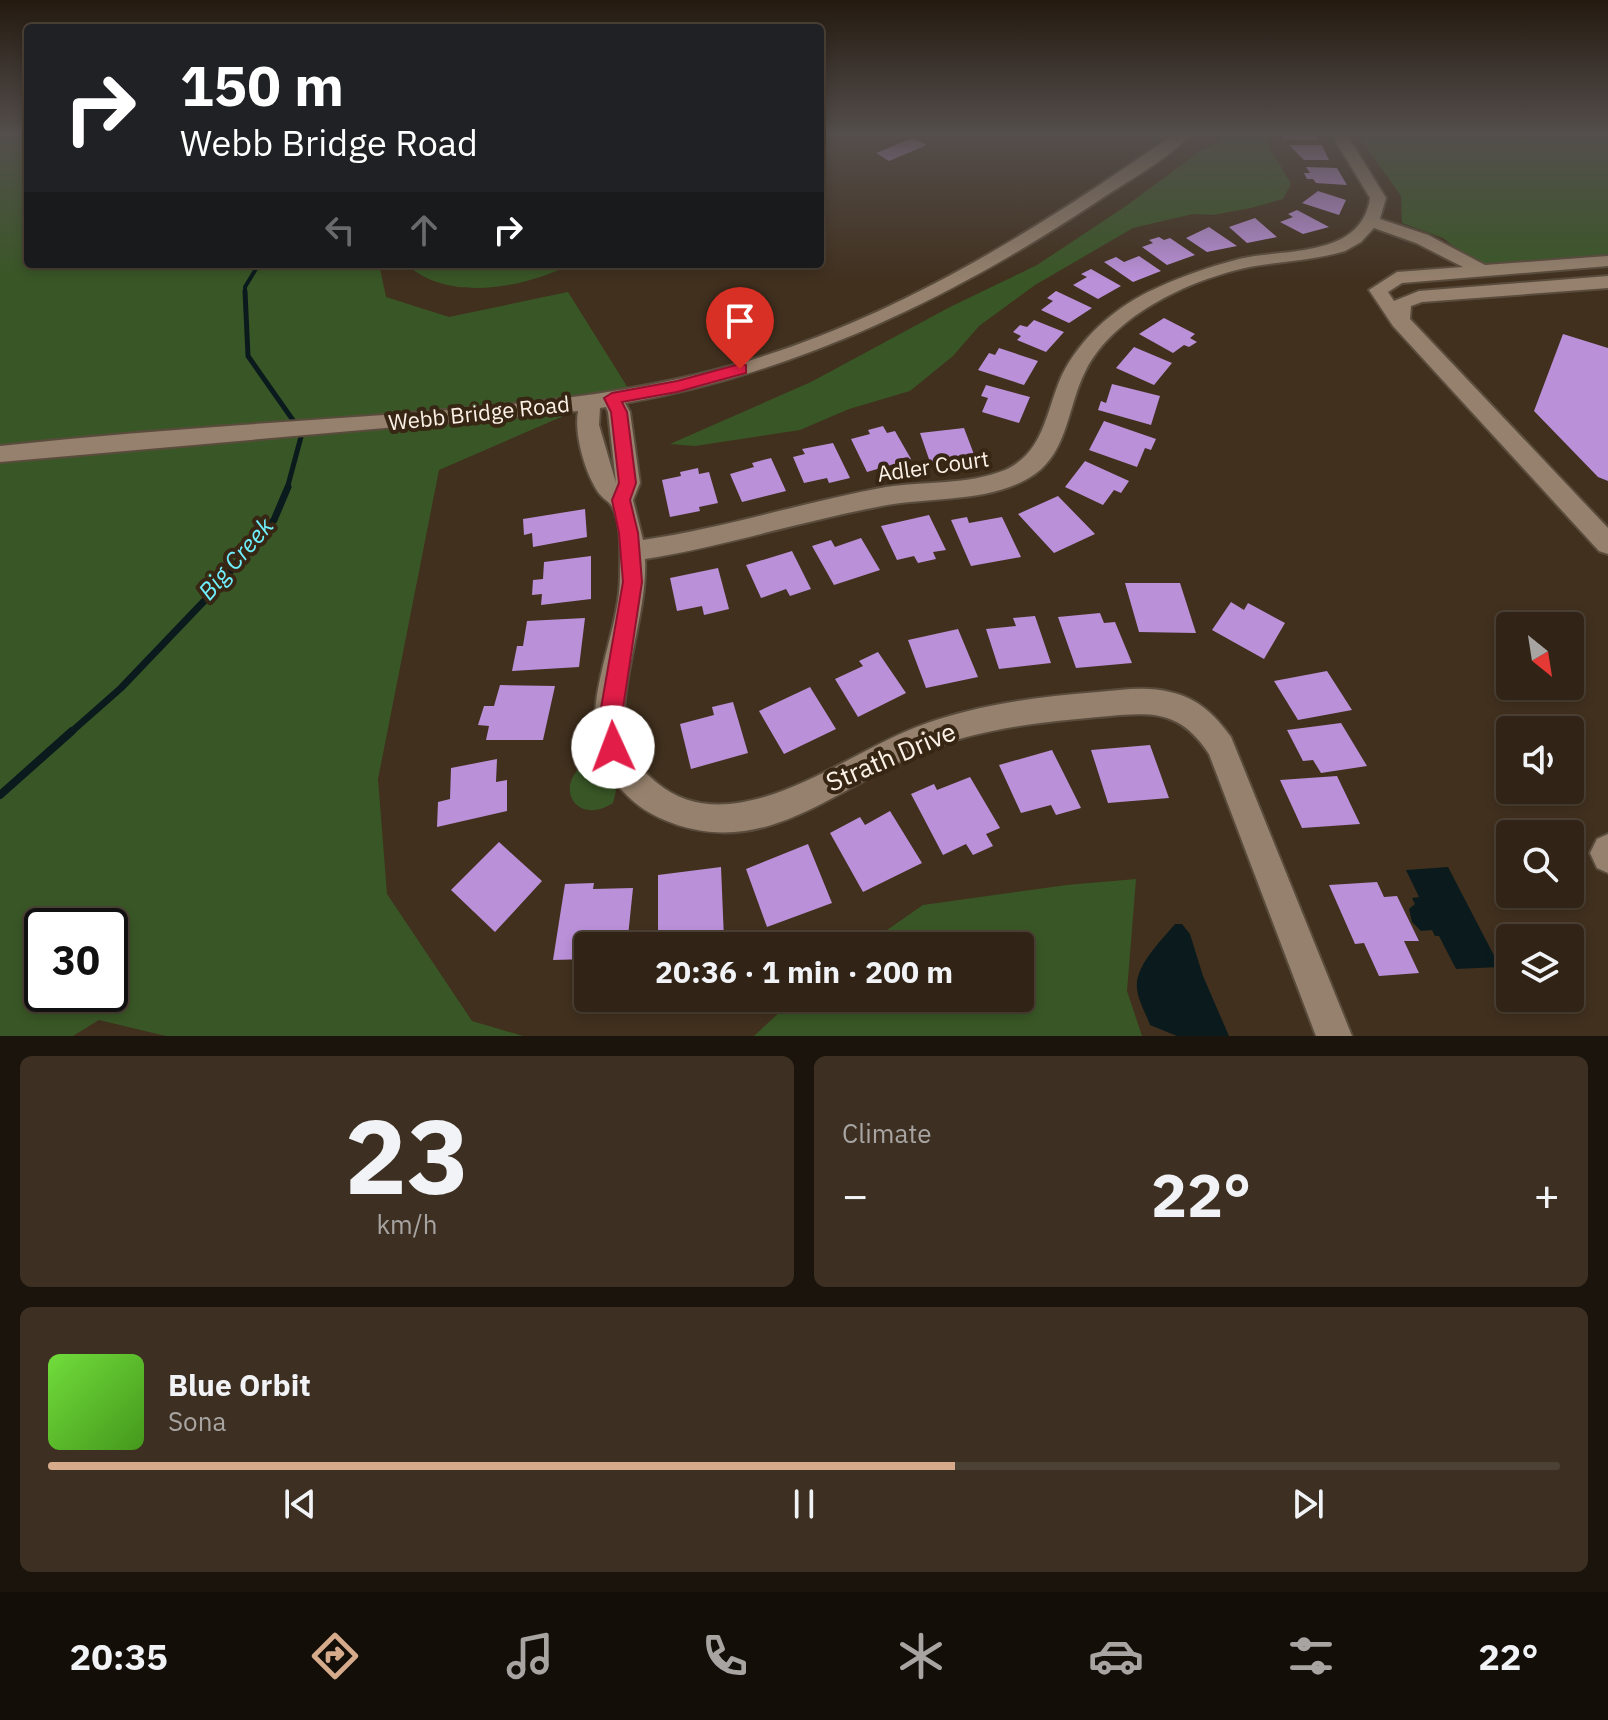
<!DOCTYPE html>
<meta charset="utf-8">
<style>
:root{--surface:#312416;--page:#3d3023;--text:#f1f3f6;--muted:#a8a4a1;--line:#4c4135;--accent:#d6ab8b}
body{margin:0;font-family:"IBM Plex Sans",sans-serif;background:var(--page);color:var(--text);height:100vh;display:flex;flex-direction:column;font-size:30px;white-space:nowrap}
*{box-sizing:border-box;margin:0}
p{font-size:26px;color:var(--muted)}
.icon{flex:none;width:44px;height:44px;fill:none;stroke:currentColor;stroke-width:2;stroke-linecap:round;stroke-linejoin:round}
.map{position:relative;height:1036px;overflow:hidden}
.side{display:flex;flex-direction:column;gap:20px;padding:20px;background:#1b140c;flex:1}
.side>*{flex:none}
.top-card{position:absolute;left:24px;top:24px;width:800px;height:244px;border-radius:8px;box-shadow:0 4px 12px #0003,0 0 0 2px var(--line);background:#202124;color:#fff;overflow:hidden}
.needle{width:52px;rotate:150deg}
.controls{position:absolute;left:1496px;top:612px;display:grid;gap:16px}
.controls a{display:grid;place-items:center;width:88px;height:88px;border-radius:8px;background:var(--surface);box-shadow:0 4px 12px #0003,0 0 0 2px var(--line);font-size:40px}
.speed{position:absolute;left:24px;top:908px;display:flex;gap:16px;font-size:40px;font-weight:700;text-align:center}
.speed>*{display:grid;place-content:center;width:104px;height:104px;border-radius:50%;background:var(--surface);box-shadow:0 4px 12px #0003,0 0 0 2px var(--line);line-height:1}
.speed .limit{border:4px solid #111;border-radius:12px;background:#fff;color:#111}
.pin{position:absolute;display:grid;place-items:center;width:68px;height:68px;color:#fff;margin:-82px -34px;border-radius:50% 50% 50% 0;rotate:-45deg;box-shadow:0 0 8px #0007}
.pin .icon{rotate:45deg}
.me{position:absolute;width:88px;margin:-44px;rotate:358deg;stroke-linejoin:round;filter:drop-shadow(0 0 6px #0008)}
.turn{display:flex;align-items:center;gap:28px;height:168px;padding:0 24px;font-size:36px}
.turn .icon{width:104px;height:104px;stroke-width:2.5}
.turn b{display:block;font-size:56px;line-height:68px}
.lanes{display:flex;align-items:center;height:76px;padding:0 24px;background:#0003;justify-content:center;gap:40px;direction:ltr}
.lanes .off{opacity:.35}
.big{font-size:60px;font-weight:800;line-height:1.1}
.side .tile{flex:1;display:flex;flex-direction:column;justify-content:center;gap:12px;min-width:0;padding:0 28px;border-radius:12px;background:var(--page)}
.side .dial{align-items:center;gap:0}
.dial b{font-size:104px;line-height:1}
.song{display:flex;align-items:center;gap:24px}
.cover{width:96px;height:96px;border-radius:12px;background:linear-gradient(135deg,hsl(100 70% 55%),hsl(100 70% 35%))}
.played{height:8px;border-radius:4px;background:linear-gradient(90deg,var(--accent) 60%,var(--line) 60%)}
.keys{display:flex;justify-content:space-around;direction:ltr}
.heat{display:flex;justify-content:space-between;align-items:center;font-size:44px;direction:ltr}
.side .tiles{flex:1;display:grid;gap:20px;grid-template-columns:1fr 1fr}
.tile:last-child{grid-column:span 2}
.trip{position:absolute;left:574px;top:932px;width:460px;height:80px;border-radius:8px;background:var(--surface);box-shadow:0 4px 12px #0003,0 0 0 2px var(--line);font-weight:800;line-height:80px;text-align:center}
.dock{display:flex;height:128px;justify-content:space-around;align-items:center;background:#140e09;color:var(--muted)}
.dock .icon{width:56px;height:56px}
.dock .selected{color:var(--accent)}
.dock b{font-size:36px;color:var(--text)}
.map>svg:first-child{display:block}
.green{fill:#395726;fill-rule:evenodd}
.water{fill:#0b1b1d}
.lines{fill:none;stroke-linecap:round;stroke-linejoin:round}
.stream-far3{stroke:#0b1b1d;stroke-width:4}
.stream-far2{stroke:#0b1b1d;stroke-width:5}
.stream-far1{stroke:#0b1b1d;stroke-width:7}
.stream{stroke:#0b1b1d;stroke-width:8}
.building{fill:#ba90d9}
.minor-casing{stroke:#5a4c3c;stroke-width:4}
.minor{fill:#95816d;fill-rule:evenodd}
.route{fill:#e11d48;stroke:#92132f;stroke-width:2}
.labels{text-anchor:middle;stroke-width:8;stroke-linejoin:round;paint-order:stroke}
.street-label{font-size:22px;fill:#fdf2e7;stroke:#372614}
.water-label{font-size:24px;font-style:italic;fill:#70effe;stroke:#372614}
.near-street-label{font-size:26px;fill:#fdf2e7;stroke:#372614}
</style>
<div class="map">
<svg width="1608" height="1036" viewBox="0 0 1608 1036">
<rect width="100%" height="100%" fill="#41301e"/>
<path class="green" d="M0 135H28V264H379L386 297 449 317 568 292 628 388 439 470 378 779 387 894 472 1021 523 1036H166L99 1020 73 1036H0ZM42 926H110V994H42Z
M1224 135H1263L1291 184 1283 199 1251 208 1213 215 1193 214 1133 228 1035 285 979 326 953 356 910 391 849 409 800 430 695 446 670 444 811 382 950 307 1037 265 1126 206 1196 154 1220 141Z
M1358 135H1608V255L1487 265 1473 262 1443 238 1402 223 1401 196Z
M406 264H571C525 288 448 303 406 264Z
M596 762 606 771 616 791 613 803C577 826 554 788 583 765Z
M1136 879 1127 991 1142 1036H754L795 998H1020V946H864L923 905 1067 885Z"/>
<path class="water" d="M1448 867 1500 967 1456 969 1439 936H1435L1432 930 1421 931 1412 922 1409 909 1415 904 1412 898 1419 897 1406 870Z
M1175 924H1182L1190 934 1203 976 1229 1036H1177L1150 1025C1146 1014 1138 1000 1137 989 1134 966 1162 940 1175 924Z"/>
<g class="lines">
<path class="stream-far3" d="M245 293V287L259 264"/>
<path class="stream-far2" d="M245 291 248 356 302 433 287 489"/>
<path class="stream-far1" d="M70 733 121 688 208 597 274 520 288 487"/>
<path class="stream" d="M0 795 72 731"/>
</g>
<path class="building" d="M1281 135H1315L1318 140 1283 139Z
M913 138 927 145 889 161 876 153Z
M1289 145H1322L1329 160H1304Z
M1306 167 1337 168 1347 185 1316 183 1313 179H1307L1304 173H1310Z
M1318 191 1346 200 1339 215 1302 203Z
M1297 210 1329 227 1303 234 1280 222 1293 217 1288 214Z
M1255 218 1277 237 1247 243 1229 227Z
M1209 227 1237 246 1207 252 1186 238Z
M1159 237 1164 240 1170 238 1195 255 1167 265 1142 247 1153 243 1149 240Z
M1139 256 1161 271 1133 282 1104 262 1116 257 1124 262Z
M1091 269 1121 286 1098 299 1073 285 1087 277 1081 274Z
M1056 291 1092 308 1069 323 1041 310 1053 301 1047 298Z
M1164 318 1195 334 1190 338 1197 342 1189 347 1184 345 1173 353 1139 334Z
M1034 320 1064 332 1046 352 1017 340 1021 336 1013 332 1020 325 1027 327Z
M1563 334 1608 348V481L1598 477 1534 411Z
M1134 347 1172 363 1154 385 1116 368Z
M999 348 1038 361 1024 385 978 370 989 353 995 355Z
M1112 384 1160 396 1151 425 1098 410 1101 401 1106 403Z
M986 385 1030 397 1019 423 982 412 988 398 981 396Z
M1104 421 1156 439 1151 450 1145 448 1137 467 1089 450Z
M883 426 887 433 895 431 911 459 867 472 851 439 870 434 868 430Z
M964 428 975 457 930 462 920 433Z
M833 443 850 478 829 483 827 478 804 483 793 457 805 454 802 449Z
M771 458 786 491 742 502 730 474 754 467 752 463Z
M1085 461 1129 481 1121 493 1114 490 1103 505 1065 487Z
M698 468 699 474 709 472 718 503 699 507 700 511 670 517 662 480 681 476 680 472Z
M1058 496 1095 534 1054 553 1018 514Z
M585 509 587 537 533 547 532 533 524 535 523 519Z
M929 515 946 550 933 552 936 559 918 563 914 556 897 560 881 526Z
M967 517 969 523 1002 517 1021 557 971 566 951 520Z
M861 538 880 570 834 585 812 546 831 540 835 547Z
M792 551 811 589 790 596 786 589 761 598 746 565Z
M591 556V599L541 605 542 594 532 595 533 580 543 579 544 562Z
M718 568 729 609 704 615 702 606 677 611 670 578Z
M1125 583H1180L1196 633 1139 632Z
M1231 602 1244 610 1248 603 1285 623 1264 659 1212 630Z
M1100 613 1104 623 1115 622 1132 663 1076 668 1058 617Z
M1035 616 1051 663 999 669 986 629 1016 626 1013 618Z
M585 618 579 667 512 671 517 646H523L527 621Z
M958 629 978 677 926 688 908 640Z
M878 652 906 693 858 717 835 679 863 666 859 661Z
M1327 671 1352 710 1298 720 1274 681Z
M500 685 555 686 543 740H486L489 726 478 725 484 706H494Z
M810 687 836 729 784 754 759 711Z
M733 702 748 753 691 769 680 724 714 715 712 707Z
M1341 723 1367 766 1321 773 1313 760 1303 761 1287 730Z
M1150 745 1169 798 1108 803 1091 750Z
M1052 750 1081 808 1056 815 1051 805 1021 813 999 765Z
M497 759 496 782 507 780V811L437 827 438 802 450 799 451 768Z
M1337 776 1360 824 1302 828 1280 780Z
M970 777 1000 828 986 834 993 846 973 855 966 844 943 855 911 794 934 784 937 790Z
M890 811 922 863 863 892 830 833 860 817 865 825Z
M499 842 542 881 495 932 451 890Z
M808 844 832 903 767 927 746 869Z
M721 867 724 939 695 943V930L658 934V875Z
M1377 882 1384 897 1397 896 1419 941H1404L1419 973 1379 976 1364 943 1355 944 1329 885Z
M594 883 593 889 633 888 627 946H588V959L553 960 565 884Z"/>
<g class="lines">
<defs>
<path id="minor" d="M1173 135H1190C1168 159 1128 181 1101 199 956 296 798 373 625 403L630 412 640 483 633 500 643 540C725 528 804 502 886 487 925 481 968 485 1005 470 1045 452 1046 410 1062 375 1080 339 1112 310 1148 292 1177 278 1208 267 1239 259 1284 248 1361 259 1370 198L1332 135H1347L1386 198 1380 219 1428 235 1485 265 1608 256V266L1402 283 1388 292 1394 301 1419 291 1608 276V288L1422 302 1411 306 1410 319 1608 528V554L1599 551 1393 326 1369 290 1397 272 1463 267 1416 243 1374 228 1361 242 1345 251C1315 260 1286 261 1255 266 1195 277 1113 314 1085 372 1068 405 1068 451 1035 474 991 504 932 496 882 506 802 521 725 546 645 559 648 618 614 692 627 745 631 760 645 773 657 783 732 845 842 756 914 728 972 705 1036 697 1098 692 1121 690 1147 686 1170 692 1198 698 1215 715 1231 737L1352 1036H1316L1209 754C1178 707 1149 713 1098 717 1042 722 985 728 932 748 839 782 767 865 662 819 632 806 609 781 599 750 583 697 620 631 620 576 620 557 623 522 611 505 607 500 602 498 598 492 585 472 574 435 578 411L0 462V446C128 432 256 424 384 415 503 406 620 397 734 365 894 320 1038 229 1173 135ZM606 407 608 412 616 483 599 425 600 408Z
M1608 834V873L1597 868 1590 853 1597 839Z"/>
</defs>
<use href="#minor" class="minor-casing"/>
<use href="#minor" class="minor"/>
</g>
<linearGradient id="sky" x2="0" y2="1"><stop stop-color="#241a10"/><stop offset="0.48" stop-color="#544e4c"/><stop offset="1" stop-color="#544e4c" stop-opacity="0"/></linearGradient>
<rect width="1608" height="280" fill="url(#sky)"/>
<path class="route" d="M740 364 746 365V373L677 392 622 402 627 412 636 483 630 500 638 533 642 582 623 708 625 747 621 754 613 757 606 754 602 747 601 708 623 582 619 533 612 500 619 483 611 412 604 398 612 393 677 381Z"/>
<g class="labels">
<g class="street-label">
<text transform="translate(479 413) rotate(-6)" y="8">Webb Bridge Road</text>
<text transform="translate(933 466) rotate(-8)" y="8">Adler Court</text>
</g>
<g class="water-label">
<text transform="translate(236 559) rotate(-49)" y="8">Big Creek</text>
</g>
<g class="near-street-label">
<text transform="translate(891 757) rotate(-23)" y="9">Strath Drive</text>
</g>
</g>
</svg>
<div class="controls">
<a><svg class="needle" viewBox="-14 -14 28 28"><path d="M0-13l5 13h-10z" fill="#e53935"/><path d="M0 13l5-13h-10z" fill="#a8a4a1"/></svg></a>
<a><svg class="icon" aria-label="sound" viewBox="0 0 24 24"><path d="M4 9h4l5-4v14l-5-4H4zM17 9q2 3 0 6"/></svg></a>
<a><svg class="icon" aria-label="search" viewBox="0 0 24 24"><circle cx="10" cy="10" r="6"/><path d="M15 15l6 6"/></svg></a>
<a><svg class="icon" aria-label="layers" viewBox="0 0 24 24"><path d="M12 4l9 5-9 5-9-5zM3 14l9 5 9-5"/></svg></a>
</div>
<div class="speed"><div class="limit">30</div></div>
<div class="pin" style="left:740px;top:369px;background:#d93025"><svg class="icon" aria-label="arrive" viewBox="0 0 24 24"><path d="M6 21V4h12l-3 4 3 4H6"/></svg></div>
<svg class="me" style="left:613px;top:747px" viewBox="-20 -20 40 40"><circle r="19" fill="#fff"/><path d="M0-13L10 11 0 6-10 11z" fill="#e11d48"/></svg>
<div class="trip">20:36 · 1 min · 200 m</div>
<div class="top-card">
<div class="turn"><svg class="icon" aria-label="right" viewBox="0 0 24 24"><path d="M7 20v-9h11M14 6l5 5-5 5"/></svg><div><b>150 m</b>Webb Bridge Road</div></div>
<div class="lanes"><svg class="icon off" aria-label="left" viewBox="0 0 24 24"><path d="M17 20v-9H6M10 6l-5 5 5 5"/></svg><svg class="icon off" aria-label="ahead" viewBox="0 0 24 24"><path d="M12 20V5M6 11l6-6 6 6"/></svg><svg class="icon" aria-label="right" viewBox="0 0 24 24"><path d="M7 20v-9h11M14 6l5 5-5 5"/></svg></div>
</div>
</div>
<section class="side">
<div class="tiles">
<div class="tile dial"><b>23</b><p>km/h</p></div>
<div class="tile"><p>Climate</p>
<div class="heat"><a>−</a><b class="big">22°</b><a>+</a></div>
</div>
<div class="tile">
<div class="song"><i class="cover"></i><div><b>Blue Orbit</b><p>Sona</p></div></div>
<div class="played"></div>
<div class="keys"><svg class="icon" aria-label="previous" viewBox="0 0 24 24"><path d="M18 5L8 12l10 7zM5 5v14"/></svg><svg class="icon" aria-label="pause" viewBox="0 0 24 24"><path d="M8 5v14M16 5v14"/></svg><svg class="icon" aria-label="next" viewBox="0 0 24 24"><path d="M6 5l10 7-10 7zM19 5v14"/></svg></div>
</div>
</div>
</section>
<nav class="dock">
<b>20:35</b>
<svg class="icon selected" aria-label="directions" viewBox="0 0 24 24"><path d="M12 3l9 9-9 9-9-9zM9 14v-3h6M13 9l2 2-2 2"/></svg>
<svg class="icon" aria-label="music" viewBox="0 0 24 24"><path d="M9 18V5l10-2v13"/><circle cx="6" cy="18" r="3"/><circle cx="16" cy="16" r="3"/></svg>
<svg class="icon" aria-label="phone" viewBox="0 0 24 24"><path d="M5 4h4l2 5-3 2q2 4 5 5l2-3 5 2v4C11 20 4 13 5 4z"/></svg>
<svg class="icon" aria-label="climate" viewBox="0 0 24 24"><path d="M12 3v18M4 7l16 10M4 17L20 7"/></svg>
<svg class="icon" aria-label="car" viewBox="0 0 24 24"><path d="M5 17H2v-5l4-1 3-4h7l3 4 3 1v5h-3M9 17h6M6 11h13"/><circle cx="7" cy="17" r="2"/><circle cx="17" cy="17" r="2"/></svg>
<svg class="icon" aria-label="filters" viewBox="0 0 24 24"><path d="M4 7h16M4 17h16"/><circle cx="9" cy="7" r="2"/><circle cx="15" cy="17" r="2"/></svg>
<b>22°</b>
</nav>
